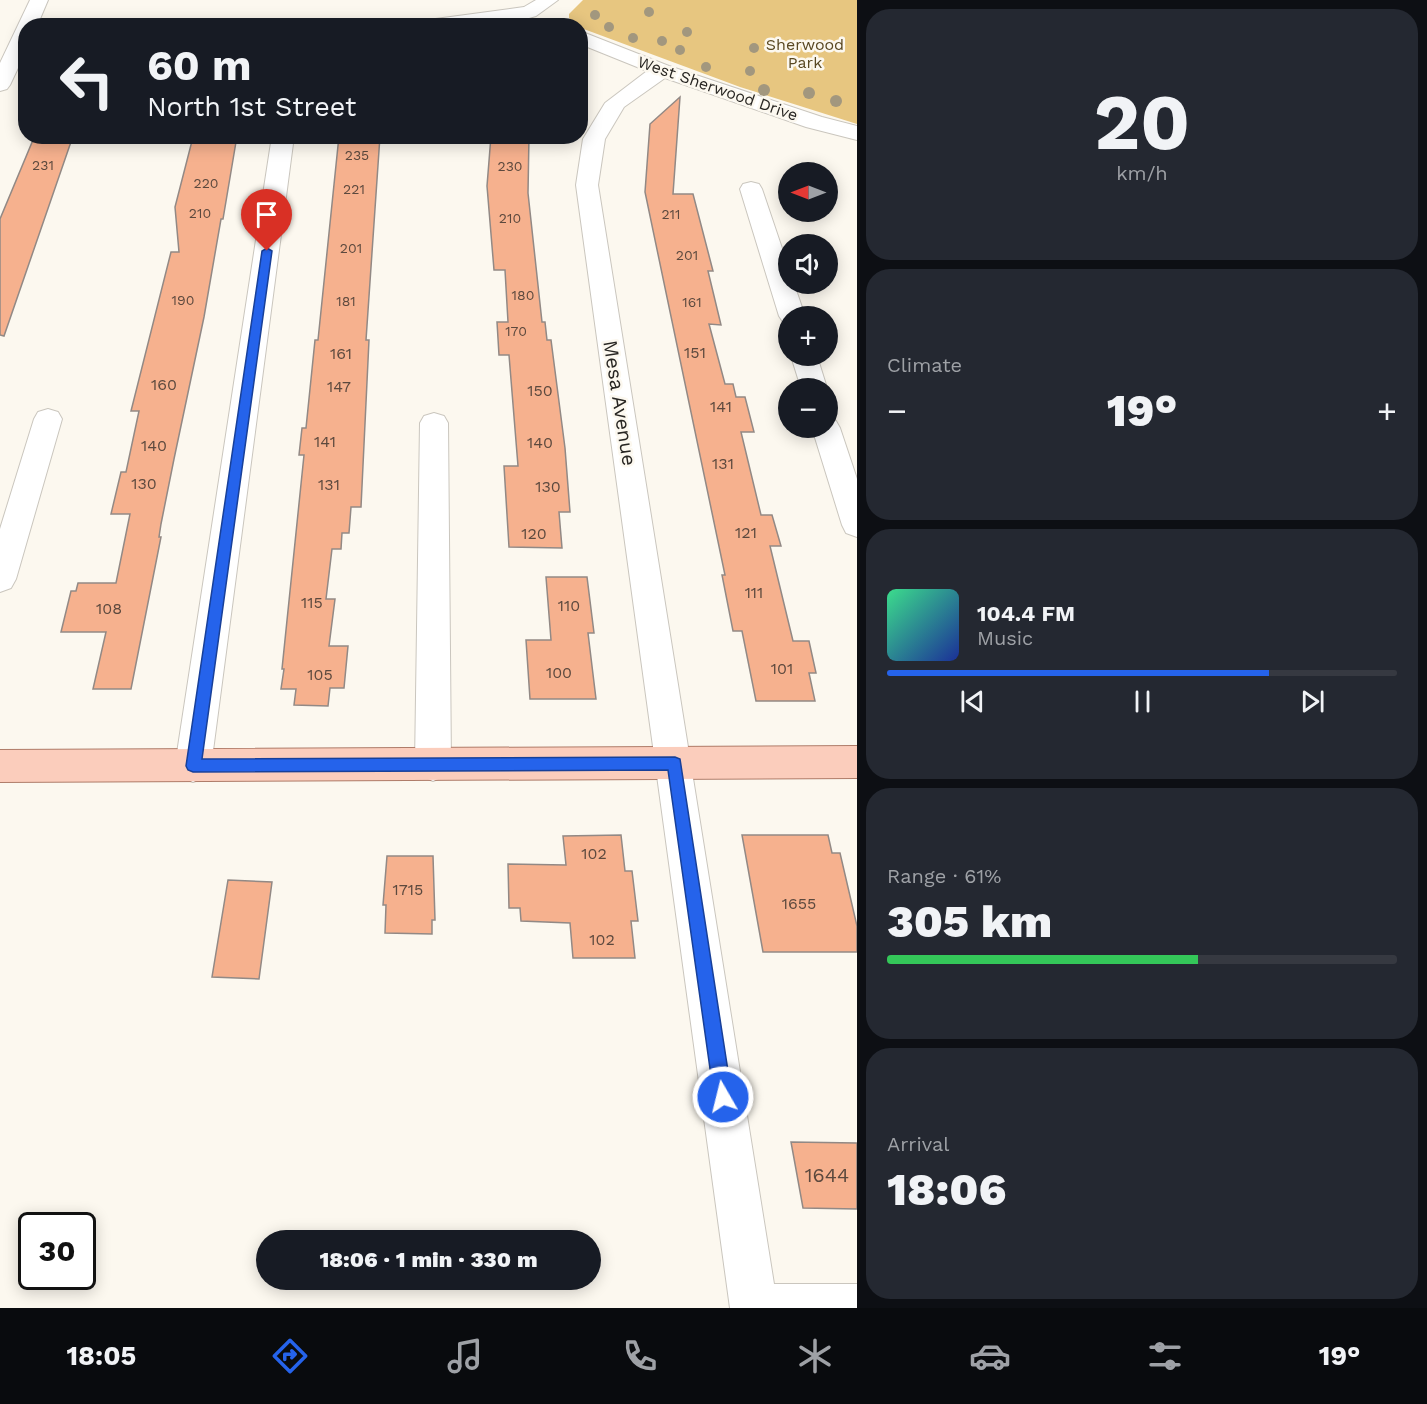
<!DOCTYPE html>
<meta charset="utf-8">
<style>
:root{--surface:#171b24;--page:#242831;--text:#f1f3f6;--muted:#9ea1a6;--line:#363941;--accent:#2563eb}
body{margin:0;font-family:"Work Sans",sans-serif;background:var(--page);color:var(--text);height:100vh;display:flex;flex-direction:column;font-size:22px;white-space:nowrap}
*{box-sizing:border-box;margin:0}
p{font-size:20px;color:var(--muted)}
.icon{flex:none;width:33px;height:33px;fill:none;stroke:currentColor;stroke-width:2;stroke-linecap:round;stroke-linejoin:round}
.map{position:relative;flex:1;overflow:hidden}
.side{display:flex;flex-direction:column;gap:9px;padding:9px;background:#0d0f14;width:570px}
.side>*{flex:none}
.top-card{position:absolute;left:18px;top:18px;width:570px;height:126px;border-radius:24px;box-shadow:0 3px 15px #0003;background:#171b24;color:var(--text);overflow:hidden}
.needle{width:39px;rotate:270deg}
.tools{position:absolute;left:778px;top:162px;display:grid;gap:12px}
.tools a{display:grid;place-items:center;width:60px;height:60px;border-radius:50%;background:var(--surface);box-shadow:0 3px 15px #0003;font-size:30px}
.speed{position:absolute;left:18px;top:1212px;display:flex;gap:12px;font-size:30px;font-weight:700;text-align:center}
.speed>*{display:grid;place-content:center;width:78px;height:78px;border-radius:50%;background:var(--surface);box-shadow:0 3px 15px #0003;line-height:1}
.speed .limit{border:3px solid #111;border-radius:9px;background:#fff;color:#111}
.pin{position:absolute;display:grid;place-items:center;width:51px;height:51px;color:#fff;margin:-62px -26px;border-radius:50% 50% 50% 0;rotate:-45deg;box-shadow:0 0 6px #0007}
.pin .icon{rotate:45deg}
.me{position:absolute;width:66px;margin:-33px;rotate:352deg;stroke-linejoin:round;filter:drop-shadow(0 0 4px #0008)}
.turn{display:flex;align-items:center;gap:21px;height:126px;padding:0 30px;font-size:27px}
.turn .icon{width:78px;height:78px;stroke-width:2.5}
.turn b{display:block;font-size:42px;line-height:51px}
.big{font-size:45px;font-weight:800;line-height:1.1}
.side .card{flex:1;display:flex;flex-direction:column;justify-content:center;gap:9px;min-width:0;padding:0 21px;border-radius:24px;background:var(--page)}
.side .dial{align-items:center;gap:0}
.dial b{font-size:78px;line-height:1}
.song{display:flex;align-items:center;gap:18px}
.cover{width:72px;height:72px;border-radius:9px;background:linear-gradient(135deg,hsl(150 70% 55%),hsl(230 70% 35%))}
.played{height:6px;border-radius:3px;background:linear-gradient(90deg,var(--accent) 75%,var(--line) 75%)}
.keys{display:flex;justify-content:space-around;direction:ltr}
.heat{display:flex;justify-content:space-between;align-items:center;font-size:33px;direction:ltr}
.charge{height:9px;border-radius:4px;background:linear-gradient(90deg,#34c759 61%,var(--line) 0)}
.trip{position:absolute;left:256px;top:1230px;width:345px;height:60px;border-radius:30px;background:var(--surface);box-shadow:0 3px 15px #0003;font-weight:800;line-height:60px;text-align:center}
.dock{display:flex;height:96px;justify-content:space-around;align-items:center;background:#090b0e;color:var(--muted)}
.dock .icon{width:42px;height:42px}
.dock .on{color:var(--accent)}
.dock b{font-size:27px;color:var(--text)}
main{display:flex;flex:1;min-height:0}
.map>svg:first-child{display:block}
.green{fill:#e7c680}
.building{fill:#f6b18e;stroke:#928985;stroke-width:1.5}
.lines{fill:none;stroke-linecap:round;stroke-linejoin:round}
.minor-casing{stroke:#cac6be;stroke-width:2}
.major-casing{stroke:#af7c69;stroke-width:2}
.minor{fill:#fff;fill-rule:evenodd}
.major{fill:#fbcdbc;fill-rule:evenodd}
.tree{fill:#a2977e}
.route{fill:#2563eb;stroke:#184099;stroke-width:1.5}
.labels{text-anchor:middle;stroke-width:5;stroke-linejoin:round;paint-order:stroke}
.far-number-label{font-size:14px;fill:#5c493e}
.far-park-label{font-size:16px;fill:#594822;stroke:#fcf8ef}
.far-street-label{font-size:16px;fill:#282623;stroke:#fcf8ef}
.number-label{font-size:16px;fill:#5c493e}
.street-label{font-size:20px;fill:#282623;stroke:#fcf8ef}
.near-number-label{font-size:20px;fill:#5c493e}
</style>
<main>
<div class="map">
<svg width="857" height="1308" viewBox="0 0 857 1308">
<rect width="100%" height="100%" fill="#fcf8ef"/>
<path class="green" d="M583 0H857V124L740 87 581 28 569 18V14Z"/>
<path class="building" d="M680 97 673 194H693L713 271H708L721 325 709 324 725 384H733L736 397H745L754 432H741L761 515H772L781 546H770L793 641H809L816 673H809L815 701H756L742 631H733L722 575H725L645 192 650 124Z
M37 136H73L4 336 0 335V219L33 140Z
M237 136 223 219H221L204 317 174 459 161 524 159 537H161L131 689H93L106 632H61L71 591H76L78 583H116L130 514H111L121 472H126L139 411H131L171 252H179L175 207 193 137Z
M339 136H380L366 340H369L361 507H351L349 533H342L341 549H332L326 599H335L329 646H348L344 688H330L328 706 294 705 296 689H281L284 669H282L304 455H299L302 428H306L315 340H318Z
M491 136H529L528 193 542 322H545L547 340H551L565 448 570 512H559L562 548 509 547 504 466H518L509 355H499L497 322H508L505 270H494L487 186Z
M546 577H587L594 633H588L596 699H530L526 640H551Z
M621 835 625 871H632L638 921H631L635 958H573L570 923 521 921 520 908H509L508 864 566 865 563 836Z
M742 835H828L832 853H840L857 926V952H763Z
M387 856H433L435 920H432V934L385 933 386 905H383Z
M228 880 272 882 259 979 212 977Z
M791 1142 857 1143V1209L803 1208Z"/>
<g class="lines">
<defs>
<path id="minor" d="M30 0H48L37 26H26V51L10 85 7 89 0 91V63Z
M536 0H558L536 16 529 18 473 26H419L421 22 428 20 524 7Z
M580 31 669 66 822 117 857 126V140L806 127 665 78 624 107 605 139 598 185 774 1284H857V1308H730L576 185 583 139 605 103 647 71 580 44Z
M272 136H294L211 766 206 777 193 782 180 777 175 766Z
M751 182 759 184 762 189 789 269V284H794L805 316H789V324L783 322 779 316 740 189 743 184Z
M791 356H817L827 388H801Z
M48 409 58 412 62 419 16 579 11 588 0 592V529L34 419 38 412Z
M434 413 444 416 448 423 451 765 446 776 433 781 420 776 415 765 420 423 424 416Z
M828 419 836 421 840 428 857 479V537L846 533 842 525 812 428H828Z"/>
<path id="major" d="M857 746V778L0 782V750Z"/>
</defs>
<use href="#minor" class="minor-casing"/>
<use href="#major" class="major-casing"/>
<use href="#minor" class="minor"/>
<use href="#major" class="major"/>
</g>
<g class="tree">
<circle cx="649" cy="12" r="5"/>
<circle cx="595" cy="15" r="5"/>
<circle cx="609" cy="27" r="5"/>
<circle cx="687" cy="32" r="5"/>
<circle cx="633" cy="38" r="5"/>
<circle cx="662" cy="41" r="5"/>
<circle cx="754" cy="48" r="5"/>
<circle cx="680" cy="50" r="5"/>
<circle cx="706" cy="67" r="5"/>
<circle cx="750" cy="71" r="5"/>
<circle cx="764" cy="90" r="6"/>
<circle cx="809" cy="93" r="6"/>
<circle cx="836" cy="101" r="6"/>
</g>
<path class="route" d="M267 248 272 251 202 759 675 757 680 759 732 1097 729 1103 723 1106 717 1103 714 1097 668 770 193 772 188 770 186 766 262 251Z"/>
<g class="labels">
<g class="far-number-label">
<text x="357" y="160">235</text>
<text x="43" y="170">231</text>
<text x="510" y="171">230</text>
<text x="206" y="188">220</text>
<text x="354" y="194">221</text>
<text x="200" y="218">210</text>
<text x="671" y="219">211</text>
<text x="510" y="223">210</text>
<text x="351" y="253">201</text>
<text x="687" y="260">201</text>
<text x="523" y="300">180</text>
<text x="183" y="305">190</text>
<text x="346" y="306">181</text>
<text x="692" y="307">161</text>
<text x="516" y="336">170</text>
</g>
<g class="far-park-label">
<text x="805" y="50">Sherwood<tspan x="805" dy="18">Park</tspan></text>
</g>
<g class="far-street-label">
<text transform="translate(718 88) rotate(19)" y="6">West Sherwood Drive</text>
</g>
<g class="number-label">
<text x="695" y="358">151</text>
<text x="341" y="359">161</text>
<text x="164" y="390">160</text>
<text x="339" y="392">147</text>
<text x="540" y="396">150</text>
<text x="721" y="412">141</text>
<text x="325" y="447">141</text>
<text x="540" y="448">140</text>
<text x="154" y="451">140</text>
<text x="723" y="469">131</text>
<text x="144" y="489">130</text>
<text x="329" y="490">131</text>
<text x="548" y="492">130</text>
<text x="746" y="538">121</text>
<text x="534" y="539">120</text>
<text x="754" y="598">111</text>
<text x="312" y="608">115</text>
<text x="569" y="611">110</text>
<text x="109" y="614">108</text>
<text x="782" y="674">101</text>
<text x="559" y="678">100</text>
<text x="320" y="680">105</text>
<text x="594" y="859">102</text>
<text x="408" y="895">1715</text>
<text x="799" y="909">1655</text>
<text x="602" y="945">102</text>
</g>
<g class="street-label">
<text transform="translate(620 403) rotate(81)" y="7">Mesa Avenue</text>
</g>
<g class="near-number-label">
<text x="827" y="1182">1644</text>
</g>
</g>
</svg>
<div class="tools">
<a><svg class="needle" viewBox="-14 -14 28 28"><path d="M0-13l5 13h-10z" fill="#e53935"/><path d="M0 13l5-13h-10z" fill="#9ea1a6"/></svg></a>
<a><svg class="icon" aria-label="sound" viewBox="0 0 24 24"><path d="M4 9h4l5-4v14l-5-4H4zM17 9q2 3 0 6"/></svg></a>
<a>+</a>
<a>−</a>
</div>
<div class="speed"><div class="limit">30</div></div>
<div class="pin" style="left:267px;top:251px;background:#d93025"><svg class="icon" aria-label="arrive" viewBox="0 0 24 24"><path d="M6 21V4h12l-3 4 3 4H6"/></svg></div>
<svg class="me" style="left:723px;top:1097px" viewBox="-20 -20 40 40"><circle r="17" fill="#2563eb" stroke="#fff" stroke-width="3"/><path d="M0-11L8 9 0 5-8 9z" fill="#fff"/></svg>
<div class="trip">18:06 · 1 min · 330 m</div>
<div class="top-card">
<div class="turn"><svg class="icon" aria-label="left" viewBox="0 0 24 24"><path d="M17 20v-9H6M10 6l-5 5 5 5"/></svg><div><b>60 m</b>North 1st Street</div></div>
</div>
</div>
<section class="side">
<div class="card dial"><b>20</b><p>km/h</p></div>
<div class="card"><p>Climate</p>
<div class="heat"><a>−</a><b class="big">19°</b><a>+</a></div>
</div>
<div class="card">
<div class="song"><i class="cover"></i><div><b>104.4 FM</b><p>Music</p></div></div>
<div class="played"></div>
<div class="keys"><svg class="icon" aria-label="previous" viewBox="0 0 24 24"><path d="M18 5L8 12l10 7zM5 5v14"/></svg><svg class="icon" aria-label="pause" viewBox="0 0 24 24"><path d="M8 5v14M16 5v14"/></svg><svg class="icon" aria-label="next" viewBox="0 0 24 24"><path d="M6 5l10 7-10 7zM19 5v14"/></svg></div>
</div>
<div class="card"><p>Range · 61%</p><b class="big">305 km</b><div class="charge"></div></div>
<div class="card"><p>Arrival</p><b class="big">18:06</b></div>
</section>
</main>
<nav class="dock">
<b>18:05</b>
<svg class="icon on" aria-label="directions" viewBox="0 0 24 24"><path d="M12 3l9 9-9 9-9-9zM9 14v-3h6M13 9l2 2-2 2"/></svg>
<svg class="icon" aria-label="music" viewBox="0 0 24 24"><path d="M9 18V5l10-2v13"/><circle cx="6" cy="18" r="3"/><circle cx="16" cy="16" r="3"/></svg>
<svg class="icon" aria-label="phone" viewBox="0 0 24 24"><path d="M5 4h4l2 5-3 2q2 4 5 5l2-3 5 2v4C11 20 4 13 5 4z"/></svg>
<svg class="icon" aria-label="climate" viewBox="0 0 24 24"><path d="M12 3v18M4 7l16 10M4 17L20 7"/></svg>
<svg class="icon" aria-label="car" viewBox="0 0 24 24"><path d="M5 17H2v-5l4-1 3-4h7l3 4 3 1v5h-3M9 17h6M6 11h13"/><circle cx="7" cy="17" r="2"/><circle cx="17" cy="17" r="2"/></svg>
<svg class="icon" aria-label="filters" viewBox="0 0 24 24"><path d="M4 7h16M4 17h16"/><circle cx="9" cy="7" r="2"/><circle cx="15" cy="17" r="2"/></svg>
<b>19°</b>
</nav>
